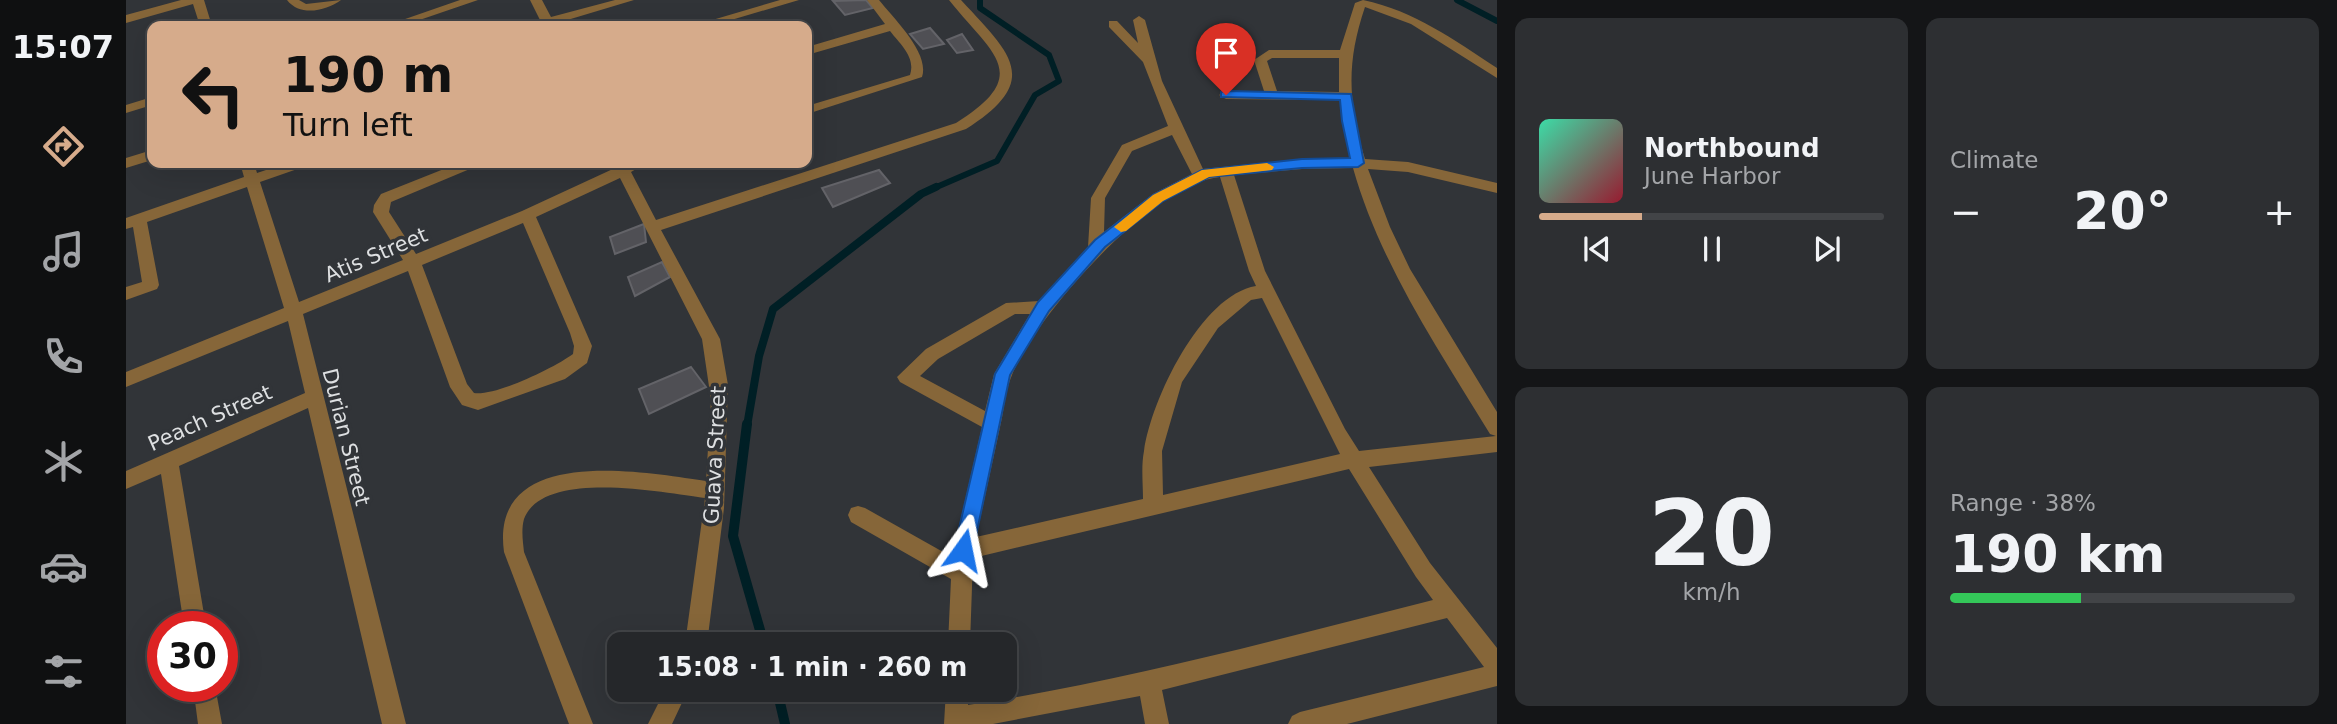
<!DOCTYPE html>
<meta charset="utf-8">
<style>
:root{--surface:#25272a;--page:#2d2f32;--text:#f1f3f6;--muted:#a3a5a8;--line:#424447;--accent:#d6ab8b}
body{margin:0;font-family:"DejaVu Sans",sans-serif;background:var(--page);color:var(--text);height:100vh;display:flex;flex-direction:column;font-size:26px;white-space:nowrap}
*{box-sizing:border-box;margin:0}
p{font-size:23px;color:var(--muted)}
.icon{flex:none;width:38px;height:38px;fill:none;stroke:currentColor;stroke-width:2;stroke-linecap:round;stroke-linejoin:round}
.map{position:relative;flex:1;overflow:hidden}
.side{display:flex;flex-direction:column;gap:18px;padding:18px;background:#141517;width:840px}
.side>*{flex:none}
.hud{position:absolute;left:21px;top:21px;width:665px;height:147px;border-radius:14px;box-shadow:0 7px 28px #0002,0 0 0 2px var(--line);background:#d6ab8b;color:#111;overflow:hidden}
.speed{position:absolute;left:21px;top:611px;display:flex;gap:14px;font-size:35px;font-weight:700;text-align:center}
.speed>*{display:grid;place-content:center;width:91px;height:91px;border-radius:50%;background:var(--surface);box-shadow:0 7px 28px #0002,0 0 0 2px var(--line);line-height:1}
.speed .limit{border:10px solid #d22;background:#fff;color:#111}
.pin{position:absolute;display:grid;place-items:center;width:60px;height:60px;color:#fff;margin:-72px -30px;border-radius:50% 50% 50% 0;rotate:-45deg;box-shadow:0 0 7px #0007}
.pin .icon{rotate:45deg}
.me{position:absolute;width:77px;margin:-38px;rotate:12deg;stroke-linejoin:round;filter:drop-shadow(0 0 5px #0008)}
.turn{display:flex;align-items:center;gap:24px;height:147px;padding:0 21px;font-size:32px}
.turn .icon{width:91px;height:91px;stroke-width:2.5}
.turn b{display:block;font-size:49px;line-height:60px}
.big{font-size:52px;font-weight:600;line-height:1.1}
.side .tile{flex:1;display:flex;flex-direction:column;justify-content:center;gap:10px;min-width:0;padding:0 24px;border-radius:14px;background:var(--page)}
.side .dial{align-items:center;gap:0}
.dial b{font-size:91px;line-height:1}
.song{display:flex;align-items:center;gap:21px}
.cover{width:84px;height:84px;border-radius:10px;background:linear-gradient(135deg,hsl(160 70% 55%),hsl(350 70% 35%))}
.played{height:7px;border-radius:4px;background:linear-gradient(90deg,var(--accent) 30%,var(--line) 30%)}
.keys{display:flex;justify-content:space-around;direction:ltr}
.heat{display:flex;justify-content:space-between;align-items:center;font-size:38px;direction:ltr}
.charge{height:10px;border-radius:5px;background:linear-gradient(90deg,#34c759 38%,var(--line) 0)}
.side .tiles{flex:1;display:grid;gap:18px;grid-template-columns:repeat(2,1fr)}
.trip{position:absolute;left:481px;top:632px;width:410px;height:70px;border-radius:14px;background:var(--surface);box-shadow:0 7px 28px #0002,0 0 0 2px var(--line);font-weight:600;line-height:70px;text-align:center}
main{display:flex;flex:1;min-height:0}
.dock{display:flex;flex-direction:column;width:126px;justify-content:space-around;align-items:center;background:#0f1011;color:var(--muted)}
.dock .icon{width:49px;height:49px}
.dock .active{color:var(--accent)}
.dock b{font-size:32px;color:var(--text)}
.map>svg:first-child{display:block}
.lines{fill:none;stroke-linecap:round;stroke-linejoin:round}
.stream-far2{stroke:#001f25;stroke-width:6}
.stream-far1{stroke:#001f25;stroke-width:8}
.stream{stroke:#001f25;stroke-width:10}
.building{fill:#4f4f54;stroke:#636368;stroke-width:2}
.street{fill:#866639;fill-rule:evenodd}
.route{fill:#1a73e8;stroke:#114b97;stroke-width:2}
.slow{fill:#f59e0b}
.labels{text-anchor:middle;stroke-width:7;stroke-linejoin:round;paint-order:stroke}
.street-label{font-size:21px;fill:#dddfe1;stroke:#313438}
</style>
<main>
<nav class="dock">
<b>15:07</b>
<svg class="icon active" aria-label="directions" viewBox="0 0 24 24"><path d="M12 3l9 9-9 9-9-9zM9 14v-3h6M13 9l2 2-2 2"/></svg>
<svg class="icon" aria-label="music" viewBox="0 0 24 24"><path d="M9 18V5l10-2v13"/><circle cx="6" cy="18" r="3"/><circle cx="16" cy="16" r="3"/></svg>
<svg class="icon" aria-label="phone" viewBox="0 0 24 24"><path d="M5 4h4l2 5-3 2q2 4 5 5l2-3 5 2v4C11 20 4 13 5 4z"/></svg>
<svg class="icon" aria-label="climate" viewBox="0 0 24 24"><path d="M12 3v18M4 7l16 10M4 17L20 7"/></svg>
<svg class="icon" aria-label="car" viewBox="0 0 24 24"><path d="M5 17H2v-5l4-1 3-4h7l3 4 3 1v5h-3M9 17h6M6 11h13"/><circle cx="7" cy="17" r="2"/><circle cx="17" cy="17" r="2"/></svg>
<svg class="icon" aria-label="filters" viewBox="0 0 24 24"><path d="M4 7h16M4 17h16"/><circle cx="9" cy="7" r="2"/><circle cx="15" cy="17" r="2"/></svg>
</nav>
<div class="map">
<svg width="1371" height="724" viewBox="0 0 1371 724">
<rect width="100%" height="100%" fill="#313438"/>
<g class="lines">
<path class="stream-far2" d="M1331 0 1371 21
M806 189 871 161 909 95 933 81 923 55 854 8V0"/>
<path class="stream-far1" d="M621 426 633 356 647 309 795 194 810 187"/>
<path class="stream" d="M621 424 607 536 638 644
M651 690 659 724"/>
</g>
<path class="building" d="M740 0 747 8 719 15 707 1Z
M804 28 818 44 797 49 784 34Z
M836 34 847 50 831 53 821 40Z
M753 170 764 183 707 207 696 188Z
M518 224 520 242 489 254 484 237Z
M536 262 544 277 509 296 502 277Z
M565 367 580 387 523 414 513 389Z"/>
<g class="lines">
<path class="street" d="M55 0H78L86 26H74L67 4 0 23V15Z
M161 0H173L180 4 215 0C200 11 174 17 161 0Z
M334 0H352L276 26H259Z
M404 0H416L425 17 489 0H508L428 24 429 26H399L414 20Z
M654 0H673L585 26H566Z
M741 0H753C768 19 804 53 796 77L681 114V106L784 75C790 57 774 44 764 31L681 55V47L759 24Z
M823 0H835C885 54 917 80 840 129L535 230 594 339 602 385 598 508 581 644H559L579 498C540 493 417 468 398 519 395 530 397 542 398 552L467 724H443L378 552C363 443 518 472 580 481L585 400 576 339 494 178 410 217 466 346 461 363 439 379 352 410 336 405 324 387 282 271 177 314 280 724H256L182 408 53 466 80 626H58L35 474 0 489V471L179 393 162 321 0 387V372L158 308 121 187 21 222 33 285 31 289 0 300V287L16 282 7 227 0 229V218L118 177 114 163H128L131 173 161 163H182L180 166 134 182 173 302 277 260 247 212 248 205 255 194 333 163H353L351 166 265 202 263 212 290 254 396 211 489 168 486 163H520L505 172 530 220 830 123C909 74 865 53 823 0ZM397 223 444 333 448 346 447 354C428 368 370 396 348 393L341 384 296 265Z
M1237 0C1289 11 1328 40 1371 68V78L1285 24 1239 7C1220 63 1222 102 1239 159L1282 162 1371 183V193L1282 172 1242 169 1264 227 1284 269 1371 412V452L1243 467 1304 563 1371 648V686L1221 724H1162L1166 716 1174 712 1358 667 1321 618 1036 690 1043 724H1019L1014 696 867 724H818L820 690H842V705C1000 681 1153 639 1307 600L1290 577 1223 469 847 558 844 644H822L825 579 725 522 722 515 725 508 732 506 739 508 826 557 856 427 774 382 771 377 800 349 880 303 913 301 962 247 965 198 996 145 1042 126 1017 62 983 27V21H991L1012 43 1007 20 1013 16 1019 20 1036 81 1077 169 1176 159 1225 158 1214 100 1100 99 1093 95 1100 91H1138L1128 60 1143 50H1214L1229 3ZM1146 58H1213V92L1151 91 1141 61ZM1046 135 1066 174 1027 194 978 232 979 198 1006 151ZM1227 168C1254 264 1313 350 1364 434L1370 436 1233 451 1219 429 1139 271 1108 175 1176 169ZM1094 177 1123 271 1130 286C1075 295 1025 400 1018 451 1015 466 1017 484 1017 499L850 537C858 501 866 464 874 427 878 411 879 391 886 375 910 315 1027 183 1094 177ZM1136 298 1214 454 1037 495 1036 451 1056 382 1092 328 1125 300ZM889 314H904L868 374 859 411 794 376 812 359Z
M26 97V105L0 113V105Z
M26 150V160L0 168V158Z
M67 686H89L96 724H72Z
M539 690H562L546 724H522Z"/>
</g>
<path class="route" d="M1100 91 1225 94 1238 163 1232 167 1176 168 1083 177 1037 201 979 247 923 311 884 375 847 550 844 556 837 559 831 556 828 550 869 374 912 302 969 240 1027 195 1076 170 1176 159 1224 158 1216 121 1214 100 1095 97V92Z"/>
<path class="slow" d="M1141 163 1148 167 1146 170 1083 177 1037 201 1000 231 995 232 988 227 1027 195 1076 170Z"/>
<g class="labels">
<g class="street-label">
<text transform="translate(250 255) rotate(-23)" y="7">Atis Street</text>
<text transform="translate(84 418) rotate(-24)" y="7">Peach Street</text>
<text transform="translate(220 437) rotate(76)" y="7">Durian Street</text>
<text transform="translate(589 455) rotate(-87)" y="7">Guava Street</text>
</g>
</g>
</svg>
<div class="speed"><div class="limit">30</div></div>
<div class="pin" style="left:1100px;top:95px;background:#d93025"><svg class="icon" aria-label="arrive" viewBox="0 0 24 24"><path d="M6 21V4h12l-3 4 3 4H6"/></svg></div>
<svg class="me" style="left:837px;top:550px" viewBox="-20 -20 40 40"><path d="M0-17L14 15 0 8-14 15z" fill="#1a73e8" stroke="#fff" stroke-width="4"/></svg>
<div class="trip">15:08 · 1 min · 260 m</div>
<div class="hud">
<div class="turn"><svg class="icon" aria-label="left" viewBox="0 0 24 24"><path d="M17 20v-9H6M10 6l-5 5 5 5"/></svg><div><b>190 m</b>Turn left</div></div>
</div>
</div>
<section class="side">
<div class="tiles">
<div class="tile">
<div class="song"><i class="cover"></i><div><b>Northbound</b><p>June Harbor</p></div></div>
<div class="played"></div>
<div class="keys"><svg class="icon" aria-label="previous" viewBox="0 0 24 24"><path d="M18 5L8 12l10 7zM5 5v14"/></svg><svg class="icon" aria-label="pause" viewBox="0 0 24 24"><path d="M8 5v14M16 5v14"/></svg><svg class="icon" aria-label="next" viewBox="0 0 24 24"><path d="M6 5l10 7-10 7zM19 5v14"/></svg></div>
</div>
<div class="tile"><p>Climate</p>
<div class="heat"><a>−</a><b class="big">20°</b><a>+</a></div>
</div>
<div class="tile dial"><b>20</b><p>km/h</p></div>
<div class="tile"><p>Range · 38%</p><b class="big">190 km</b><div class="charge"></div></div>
</div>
</section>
</main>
